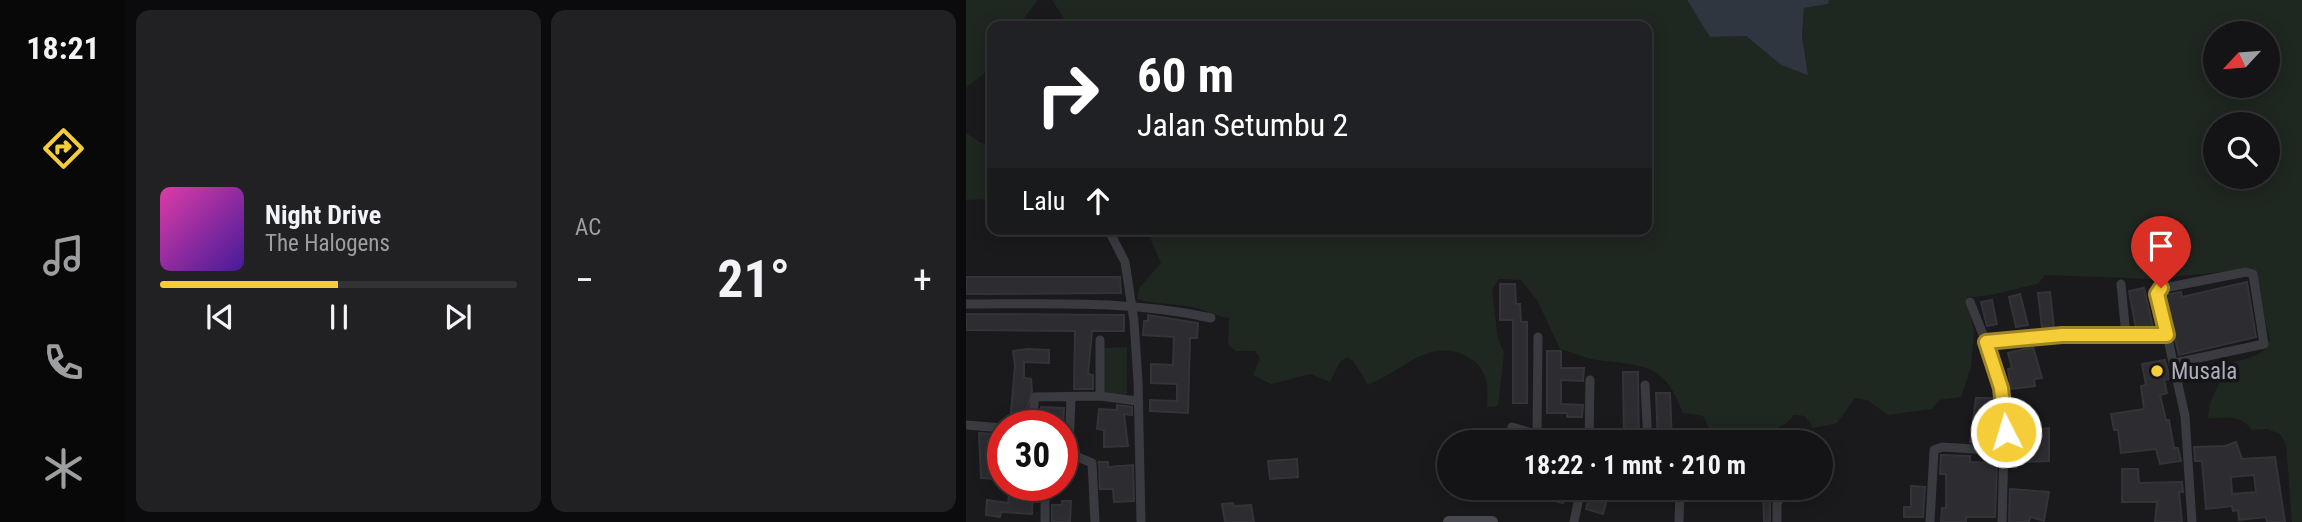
<!DOCTYPE html>
<html lang="id">
<meta charset="utf-8">
<style>
:root{--surface:#141315;--page:#212022;--text:#f1f3f6;--muted:#9d9ea0;--line:#333234;--accent:#f5cd38}
body{margin:0;font-family:"Roboto Condensed",sans-serif;background:var(--page);color:var(--text);height:100vh;display:flex;flex-direction:column;font-size:26px;white-space:nowrap}
*{box-sizing:border-box;margin:0}
p{font-size:23px;color:var(--muted)}
.icon{flex:none;width:38px;height:38px;fill:none;stroke:currentColor;stroke-width:2;stroke-linecap:round;stroke-linejoin:round}
.map{position:relative;flex:1;overflow:hidden}
.panel{display:flex;flex-direction:column;gap:10px;padding:10px;background:#0b0a0c;width:840px}
.panel>*{flex:none}
.guide{position:absolute;left:21px;top:21px;width:665px;height:214px;border-radius:14px;box-shadow:0 4px 18px #0003,0 0 0 2px var(--line);background:#202124;color:#fff;overflow:hidden}
.needle{width:46px;rotate:244deg}
.buttons{position:absolute;left:1237px;top:21px;display:grid;gap:14px}
.buttons a{display:grid;place-items:center;width:77px;height:77px;border-radius:50%;background:var(--surface);box-shadow:0 4px 18px #0003,0 0 0 2px var(--line);font-size:35px}
.speed{position:absolute;left:21px;top:410px;display:flex;gap:14px;font-size:35px;font-weight:700;text-align:center}
.speed>*{display:grid;place-content:center;width:91px;height:91px;border-radius:50%;background:var(--surface);box-shadow:0 4px 18px #0003,0 0 0 2px var(--line);line-height:1}
.speed .limit{border:10px solid #d22;background:#fff;color:#111}
.pin{position:absolute;display:grid;place-items:center;width:60px;height:60px;color:#fff;margin:-72px -30px;border-radius:50% 50% 50% 0;rotate:-45deg;box-shadow:0 0 7px #0007}
.pin .icon{rotate:45deg}
.me{position:absolute;width:77px;margin:-38px;rotate:355deg;stroke-linejoin:round;filter:drop-shadow(0 0 5px #0008)}
.turn{display:flex;align-items:center;gap:24px;height:147px;padding:0 35px;font-size:32px}
.turn .icon{width:91px;height:91px;stroke-width:2.5}
.turn b{display:block;font-size:49px;line-height:60px}
.then{display:flex;align-items:center;height:66px;padding:0 35px;background:#0003;gap:14px;font-size:26px}
.big{font-size:52px;font-weight:700;line-height:1.1}
.panel .tile{flex:1;display:flex;flex-direction:column;justify-content:center;gap:10px;min-width:0;padding:0 24px;border-radius:14px;background:var(--page)}
.song{display:flex;align-items:center;gap:21px}
.cover{width:84px;height:84px;border-radius:10px;background:linear-gradient(135deg,hsl(320 70% 55%),hsl(260 70% 35%))}
.played{height:7px;border-radius:4px;background:linear-gradient(90deg,var(--accent) 50%,var(--line) 50%)}
.keys{display:flex;justify-content:space-around;direction:ltr}
.heat{display:flex;justify-content:space-between;align-items:center;font-size:38px;direction:ltr}
.panel .tiles{flex:1;display:grid;gap:10px;grid-template-columns:repeat(2,1fr)}
.trip{position:absolute;left:471px;top:430px;width:396px;height:70px;border-radius:35px;background:var(--surface);box-shadow:0 4px 18px #0003,0 0 0 2px var(--line);font-weight:700;line-height:70px;text-align:center}
main{display:flex;flex:1;min-height:0}
.menu{display:flex;flex-direction:column;width:126px;justify-content:space-around;align-items:center;background:#080808;color:var(--muted)}
.menu .icon{width:49px;height:49px}
.menu .on{color:var(--accent)}
.menu b{font-size:32px;color:var(--text)}
.map>svg:first-child{display:block}
.green{fill:#1f2721;fill-rule:evenodd}
.water{fill:#2f3640}
.building{fill:#2d2c30;stroke:#343338;stroke-width:2;fill-rule:evenodd}
.lines{fill:none;stroke-linecap:round;stroke-linejoin:round}
.street{stroke:#3a3a41;stroke-width:9}
.secondary{stroke:#484951;stroke-width:12}
.route-casing{stroke:#9f8524;stroke-width:18}
.route{stroke:#f5cd38;stroke-width:12}
.poi-dot{fill:#f5cd38;stroke:#151417;stroke-width:2.5}
.labels{text-anchor:middle;stroke-width:7;stroke-linejoin:round;paint-order:stroke}
.poi-label{font-size:23px;fill:#acaebb;stroke:#151417;text-anchor:start}
</style>
<main>
<nav class="menu">
<b>18:21</b>
<svg class="icon on" aria-label="directions" viewBox="0 0 24 24"><path d="M12 3l9 9-9 9-9-9zM9 14v-3h6M13 9l2 2-2 2"/></svg>
<svg class="icon" aria-label="music" viewBox="0 0 24 24"><path d="M9 18V5l10-2v13"/><circle cx="6" cy="18" r="3"/><circle cx="16" cy="16" r="3"/></svg>
<svg class="icon" aria-label="phone" viewBox="0 0 24 24"><path d="M5 4h4l2 5-3 2q2 4 5 5l2-3 5 2v4C11 20 4 13 5 4z"/></svg>
<svg class="icon" aria-label="climate" viewBox="0 0 24 24"><path d="M12 3v18M4 7l16 10M4 17L20 7"/></svg>
</nav>
<section class="panel">
<div class="tiles">
<div class="tile">
<div class="song"><i class="cover"></i><div><b>Night Drive</b><p>The Halogens</p></div></div>
<div class="played"></div>
<div class="keys"><svg class="icon" aria-label="previous" viewBox="0 0 24 24"><path d="M18 5L8 12l10 7zM5 5v14"/></svg><svg class="icon" aria-label="pause" viewBox="0 0 24 24"><path d="M8 5v14M16 5v14"/></svg><svg class="icon" aria-label="next" viewBox="0 0 24 24"><path d="M6 5l10 7-10 7zM19 5v14"/></svg></div>
</div>
<div class="tile"><p>AC</p>
<div class="heat"><a>−</a><b class="big">21°</b><a>+</a></div>
</div>
</div>
</section>
<div class="map">
<svg width="1336" height="522" viewBox="0 0 1336 522">
<rect width="100%" height="100%" fill="#1a191c"/>
<path class="green" d="M0 0H72L52 26H26V67L0 88Z
M86 0H721L744 37 780 36 815 65 842 74 836 36 838 8 861 4 863 0H1336V522H1326L1320 444 1314 434 1301 429 1286 430C1273 413 1261 419 1242 418 1243 394 1255 389 1258 365 1274 359 1299 358 1304 340L1287 269 1186 279 1079 275 1072 284C1049 288 1023 298 1001 297L1008 332 1005 367 995 397 973 400 966 409 922 415 901 400 889 398 871 423 847 428 839 416 828 415C817 431 800 428 787 443H758L743 428 737 416 717 413C698 362 678 366 631 360 618 358 606 352 594 349L571 300 555 280 533 279 526 290 532 339 538 353 532 406 521 407C522 387 523 371 505 359 466 334 437 371 402 385L388 362 381 357 374 362 364 382 344 374 305 384 287 375 294 358 289 351H270L262 345 263 318C249 316 239 310 226 307 207 303 190 305 171 299L173 288 195 263 180 229H681V26H99L98 19ZM1250 33H1302V86H1250ZM1250 124H1302V177H1250Z
M0 133 15 143 26 145V199L0 200Z
M161 347V394L138 393 137 348Z"/>
<path class="water" d="M721 0H863L862 4 838 8 836 36 842 75 815 65 780 36 744 37Z"/>
<path class="building" d="M0 277H154L155 293 0 294Z
M1281 282 1290 337 1213 355 1198 295 1215 292 1216 297Z
M534 284H549L550 304H554L555 322H561V403H547V320H534Z
M1178 288 1187 327 1170 329 1163 291Z
M1084 292 1088 327 1076 328 1072 293Z
M1054 294 1062 325 1050 327 1043 297Z
M1026 300 1031 324 1021 326 1015 302Z
M0 314 158 315V331H126L122 374 127 375V389H108L109 331 0 330Z
M182 315 232 323 231 338H224L222 413 184 411V400L211 401V384L185 383V364L207 365 208 337 177 335 178 321H182Z
M1067 347 1076 378 1068 379 1069 386 1045 389 1042 369 1046 368 1042 353Z
M62 349 83 350V363L58 362V378L65 379 66 391 60 412H56V424H44L49 365 47 351Z
M581 351H595V368H618L617 381 595 380V404L617 405 616 417H601V413H581Z
M1199 360 1204 379 1198 380 1201 393 1194 395 1200 420H1203L1208 448H1212L1215 461 1194 464 1190 449 1155 453 1152 430H1148L1145 414 1178 409 1175 386 1180 385 1176 364Z
M657 372H672L673 443H658Z
M690 393H704L706 443H692Z
M1010 398H1026V414H1032L1031 443 1004 442Z
M151 405 166 407V415L158 414 162 446 138 447V430L131 429 133 409 151 410Z
M75 407 98 408 97 425H72Z
M1083 428V461L1056 462 1055 430Z
M13 433 28 434 29 479 15 478Z
M1270 442 1276 459 1309 457 1319 522H1301L1300 517 1273 520 1272 510 1267 511 1266 506 1240 509 1236 461H1229L1228 447 1259 446ZM1288 475 1290 492 1266 494 1265 477Z
M975 455 1004 456V462L1031 463 1029 517H1000V522H975L976 508H980V474H974Z
M331 459 332 477 304 479 302 461Z
M133 462H142V467L167 465 168 501 148 502 147 489H134Z
M1156 469H1172L1173 483 1216 482 1217 492H1213L1216 522H1189L1191 502H1156Z
M56 485H67L66 514 35 512 34 517 20 515 21 500 42 503 43 495 56 496Z
M945 486 959 487 957 517H938V507H945Z
M571 488H601L597 503 569 496Z
M625 488H644L637 514 620 509Z
M797 489H810L804 503V522H798Z
M1044 489 1083 492 1078 521 1064 517 1063 522H1043Z
M96 501H105L104 522H86V505H96Z
M267 503 268 506 285 505 288 522H259L256 504Z"/>
<g class="lines">
<path class="street" d="M142 229 159 262 168 321 172 381 175 522
M1155 284 1160 336
M1004 302 1020 342
M0 304C82 304 164 300 245 318
M1201 335 1191 294 1193 289 1280 272 1287 274 1298 344 1209 363
M679 385 682 443
M134 396V340
M105 397 103 450 107 455 126 463 129 522
M0 425 37 428
M65 425 69 397 134 396 171 401
M546 427 599 443
M571 434 572 337
M623 443 624 380
M79 485V522
M608 522 615 488
M713 522 714 488
M811 522V504L816 492
M964 522 968 450 976 447 1040 451
M1036 522 1039 412 1020 342 1149 333 1160 336 1201 335 1219 416 1226 522"/>
<path class="secondary" d="M483 522H526"/>
</g>
<g class="lines">
<defs>
<path id="route" d="M1040 432 1035 388 1020 342 1096 335H1201L1191 294 1195 288"/>
</defs>
<use href="#route" class="route-casing"/>
<use href="#route" class="route"/>
</g>
<circle class="poi-dot" cx="1191" cy="371" r="7"/>
<g class="labels">
<g class="poi-label">
<text x="1205" y="379">Musala</text>
</g>
</g>
</svg>
<div class="buttons">
<a><svg class="needle" viewBox="-14 -14 28 28"><path d="M0-13l5 13h-10z" fill="#e53935"/><path d="M0 13l5-13h-10z" fill="#9d9ea0"/></svg></a>
<a><svg class="icon" aria-label="search" viewBox="0 0 24 24"><circle cx="10" cy="10" r="6"/><path d="M15 15l6 6"/></svg></a>
</div>
<div class="speed"><div class="limit">30</div></div>
<div class="pin" style="left:1195px;top:288px;background:#d93025"><svg class="icon" aria-label="arrive" viewBox="0 0 24 24"><path d="M6 21V4h12l-3 4 3 4H6"/></svg></div>
<svg class="me" style="left:1040px;top:432px" viewBox="-20 -20 40 40"><circle r="17" fill="#f5cd38" stroke="#fff" stroke-width="3"/><path d="M0-11L8 9 0 5-8 9z" fill="#fff"/></svg>
<div class="trip">18:22 · 1 mnt · 210 m</div>
<div class="guide">
<div class="turn"><svg class="icon" aria-label="right" viewBox="0 0 24 24"><path d="M7 20v-9h11M14 6l5 5-5 5"/></svg><div><b>60 m</b>Jalan Setumbu 2</div></div>
<div class="then">Lalu<svg class="icon" aria-label="ahead" viewBox="0 0 24 24"><path d="M12 20V5M6 11l6-6 6 6"/></svg></div>
</div>
</div>
</main>
